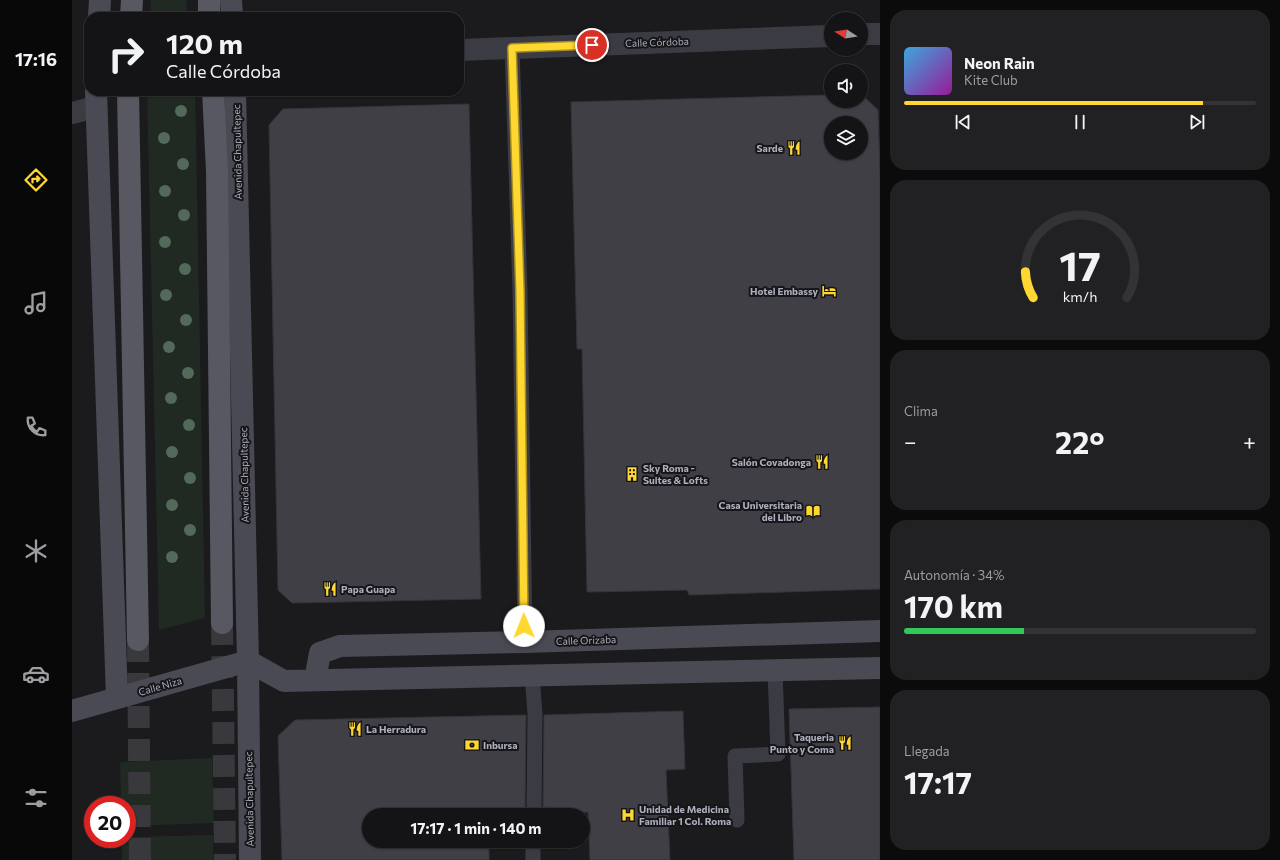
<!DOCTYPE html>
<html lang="es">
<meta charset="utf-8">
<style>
:root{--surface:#141416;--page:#212123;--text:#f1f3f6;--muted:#9d9ea1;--line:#333335;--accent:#ffd731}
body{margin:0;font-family:Commissioner,sans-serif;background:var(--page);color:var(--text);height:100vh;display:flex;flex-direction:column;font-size:15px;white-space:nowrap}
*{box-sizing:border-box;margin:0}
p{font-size:13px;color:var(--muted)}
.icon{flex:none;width:22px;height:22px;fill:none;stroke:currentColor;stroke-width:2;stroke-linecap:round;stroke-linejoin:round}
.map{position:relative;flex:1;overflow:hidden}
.side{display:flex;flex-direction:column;gap:10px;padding:10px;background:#0b0b0c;width:400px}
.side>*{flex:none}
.banner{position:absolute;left:12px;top:12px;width:380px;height:84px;border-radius:16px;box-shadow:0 1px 3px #0004,0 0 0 1px var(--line);background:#141416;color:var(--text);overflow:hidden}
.needle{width:26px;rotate:282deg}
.controls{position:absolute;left:752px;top:12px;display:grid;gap:8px}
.controls a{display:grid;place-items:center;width:44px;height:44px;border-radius:50%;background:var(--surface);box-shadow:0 1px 3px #0004,0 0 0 1px var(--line);font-size:20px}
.speed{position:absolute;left:12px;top:796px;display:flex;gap:8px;font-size:20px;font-weight:700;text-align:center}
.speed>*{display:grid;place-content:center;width:52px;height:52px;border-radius:50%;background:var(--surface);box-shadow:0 1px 3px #0004,0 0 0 1px var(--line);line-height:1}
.speed .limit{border:6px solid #d22;background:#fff;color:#111}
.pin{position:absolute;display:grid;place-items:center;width:34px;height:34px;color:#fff;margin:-17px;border:2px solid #fff;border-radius:50%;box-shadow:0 1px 4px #0007}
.me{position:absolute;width:44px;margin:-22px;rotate:359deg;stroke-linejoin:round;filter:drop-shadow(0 0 3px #0008)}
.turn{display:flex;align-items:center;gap:14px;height:84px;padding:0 16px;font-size:18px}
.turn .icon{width:52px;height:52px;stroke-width:2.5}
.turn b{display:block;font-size:28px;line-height:34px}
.big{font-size:30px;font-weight:700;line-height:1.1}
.side .widget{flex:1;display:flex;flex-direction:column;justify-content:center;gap:6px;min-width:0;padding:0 14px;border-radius:16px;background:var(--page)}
.side .dial{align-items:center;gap:0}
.dial svg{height:104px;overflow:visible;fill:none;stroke:var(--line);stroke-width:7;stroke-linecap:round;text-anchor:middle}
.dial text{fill:var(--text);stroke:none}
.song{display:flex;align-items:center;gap:12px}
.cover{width:48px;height:48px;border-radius:6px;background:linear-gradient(135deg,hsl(200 70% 55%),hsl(300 70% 35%))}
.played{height:4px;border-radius:2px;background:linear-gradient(90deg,var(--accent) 85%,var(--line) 85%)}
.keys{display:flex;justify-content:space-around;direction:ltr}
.heat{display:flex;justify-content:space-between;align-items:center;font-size:22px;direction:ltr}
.charge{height:6px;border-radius:3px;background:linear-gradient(90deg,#34c759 34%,var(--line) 0)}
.trip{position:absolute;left:290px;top:808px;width:228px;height:40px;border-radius:20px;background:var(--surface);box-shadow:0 1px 3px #0004,0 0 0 1px var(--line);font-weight:700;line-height:40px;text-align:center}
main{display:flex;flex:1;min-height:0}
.tabs{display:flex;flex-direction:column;width:72px;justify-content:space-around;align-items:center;background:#080809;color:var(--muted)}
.tabs .icon{width:28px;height:28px}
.tabs .selected{color:var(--accent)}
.tabs b{font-size:18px;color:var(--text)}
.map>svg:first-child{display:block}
.green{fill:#202922}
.building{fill:#403f45;stroke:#35343a;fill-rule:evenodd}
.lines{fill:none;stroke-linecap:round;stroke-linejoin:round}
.primary-tunnel{stroke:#38383d;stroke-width:22;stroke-dasharray:22 11;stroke-linecap:butt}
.lane{stroke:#3b3b43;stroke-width:15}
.street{stroke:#3b3b43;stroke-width:22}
.secondary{stroke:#494a53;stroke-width:22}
.primary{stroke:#575862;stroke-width:22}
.tree{fill:#536959}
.route-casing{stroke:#a68c20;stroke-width:10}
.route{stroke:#ffd731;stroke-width:7}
.labels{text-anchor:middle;stroke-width:4;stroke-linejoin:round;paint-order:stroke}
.street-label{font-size:10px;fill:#acafbe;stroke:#161518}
.poi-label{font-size:10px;font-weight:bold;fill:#acafbe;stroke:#161518;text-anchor:end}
</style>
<main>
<nav class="tabs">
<b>17:16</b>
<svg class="icon selected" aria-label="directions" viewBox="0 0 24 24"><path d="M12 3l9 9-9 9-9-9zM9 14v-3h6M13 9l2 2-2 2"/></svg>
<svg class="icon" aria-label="music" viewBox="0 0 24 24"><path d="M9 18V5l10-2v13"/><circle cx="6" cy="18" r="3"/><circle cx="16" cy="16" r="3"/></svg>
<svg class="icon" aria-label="phone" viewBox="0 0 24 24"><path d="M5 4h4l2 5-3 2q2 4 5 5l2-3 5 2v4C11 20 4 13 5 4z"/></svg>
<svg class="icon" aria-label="climate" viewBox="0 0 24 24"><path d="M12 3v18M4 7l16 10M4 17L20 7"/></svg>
<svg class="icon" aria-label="car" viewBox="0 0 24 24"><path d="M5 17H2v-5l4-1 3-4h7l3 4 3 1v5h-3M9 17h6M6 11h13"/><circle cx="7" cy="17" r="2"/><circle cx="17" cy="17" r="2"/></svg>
<svg class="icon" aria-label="filters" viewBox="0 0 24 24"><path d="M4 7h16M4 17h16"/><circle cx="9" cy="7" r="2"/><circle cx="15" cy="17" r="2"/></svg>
</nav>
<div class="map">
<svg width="808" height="860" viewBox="0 0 808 860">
<rect width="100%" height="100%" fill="#1b1a1d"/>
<path class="green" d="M79 0H114L116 17H78Z
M75 91H123L124 135 133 618 87 630Z
M140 758 142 823 55 826V805H49L48 762Z
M141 835V860H50V839H55V837Z"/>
<path class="building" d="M759 95V101H789L790 95 806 110 808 172V589L617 595 615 590 515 592 510 349H505L499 102ZM759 123H789V153H759Z
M397 104 409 599 220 603 206 590 197 125 211 109Z
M808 707V860H722L717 709Z
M611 711 613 769 594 770 598 860H518L516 812 482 813V807H471L472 715Z
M454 715 453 808 416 809V815H297V841H417V860H210L206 736 223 720Z"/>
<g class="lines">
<path class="primary-tunnel" d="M150 623 153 860
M66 640 68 860"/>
<path class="lane" d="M440 48 448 291 453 642
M460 675 463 714 462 815
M665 820 663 756 706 754 703 670
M461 860V841"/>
<path class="street" d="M789 34H808
M387 50 759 36
M0 113 23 107"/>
<path class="secondary" d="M159 0 160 17
M27 17 28 0
M24 91 45 698
M163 91 176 661 178 860
M176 661 212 681 808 668
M243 680 248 653 268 646 453 642 808 631
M0 711 176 661"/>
<path class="primary" d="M137 0V17
M59 17 60 0
M56 91 66 640
M141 91 145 171 150 623"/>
</g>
<g class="tree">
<circle cx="109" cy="111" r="6"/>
<circle cx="92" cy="138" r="6"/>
<circle cx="111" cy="164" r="6"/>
<circle cx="93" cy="191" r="6"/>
<circle cx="112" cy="215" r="6"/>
<circle cx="93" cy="242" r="6"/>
<circle cx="113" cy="269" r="6"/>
<circle cx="94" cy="295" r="6"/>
<circle cx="114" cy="320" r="6"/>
<circle cx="97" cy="347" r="6"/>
<circle cx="116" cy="373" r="6"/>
<circle cx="99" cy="398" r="6"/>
<circle cx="117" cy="425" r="6"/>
<circle cx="100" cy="452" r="6"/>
<circle cx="118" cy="478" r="6"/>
<circle cx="100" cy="505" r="6"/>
<circle cx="118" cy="530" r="6"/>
<circle cx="100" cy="557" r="6"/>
</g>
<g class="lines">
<defs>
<path id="route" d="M452 626 448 291 440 48 520 45"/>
</defs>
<use href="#route" class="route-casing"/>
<use href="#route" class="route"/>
</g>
<defs>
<symbol id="restaurant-bare" viewBox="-9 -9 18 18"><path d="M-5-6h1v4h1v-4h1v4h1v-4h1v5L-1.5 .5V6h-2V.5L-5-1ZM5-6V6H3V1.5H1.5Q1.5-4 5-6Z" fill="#ffd731" stroke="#161518" stroke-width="2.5" paint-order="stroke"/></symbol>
<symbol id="hotel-bare" viewBox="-9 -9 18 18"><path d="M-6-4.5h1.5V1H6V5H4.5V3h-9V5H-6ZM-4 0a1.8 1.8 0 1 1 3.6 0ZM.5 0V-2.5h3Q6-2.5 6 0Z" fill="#ffd731" stroke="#161518" stroke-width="2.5" paint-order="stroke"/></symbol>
<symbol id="building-bare" viewBox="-9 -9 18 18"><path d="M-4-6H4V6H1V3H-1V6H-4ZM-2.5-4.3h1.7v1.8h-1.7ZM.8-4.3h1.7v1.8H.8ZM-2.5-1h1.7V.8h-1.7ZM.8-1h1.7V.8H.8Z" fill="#ffd731" stroke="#161518" stroke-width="2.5" paint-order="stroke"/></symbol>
<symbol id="library-bare" viewBox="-9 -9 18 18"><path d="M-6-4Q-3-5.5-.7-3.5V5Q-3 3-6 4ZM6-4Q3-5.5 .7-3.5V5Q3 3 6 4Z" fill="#ffd731" stroke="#161518" stroke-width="2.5" paint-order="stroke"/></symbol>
<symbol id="bank-bare" viewBox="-9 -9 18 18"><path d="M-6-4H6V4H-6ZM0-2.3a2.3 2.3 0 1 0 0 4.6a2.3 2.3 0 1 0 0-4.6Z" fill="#ffd731" stroke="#161518" stroke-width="2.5" paint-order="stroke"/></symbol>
<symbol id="hospital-bare" viewBox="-9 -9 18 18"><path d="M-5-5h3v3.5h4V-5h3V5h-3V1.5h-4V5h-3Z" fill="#ffd731" stroke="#161518" stroke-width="2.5" paint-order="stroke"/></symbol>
</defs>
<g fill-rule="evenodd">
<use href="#restaurant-bare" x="712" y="138" width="20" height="20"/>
<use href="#hotel-bare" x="747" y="281" width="20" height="20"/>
<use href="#restaurant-bare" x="740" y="452" width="20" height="20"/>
<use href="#building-bare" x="550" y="464" width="20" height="20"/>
<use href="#library-bare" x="731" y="501" width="20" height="20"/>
<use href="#restaurant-bare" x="248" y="579" width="20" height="20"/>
<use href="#restaurant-bare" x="273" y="719" width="20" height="20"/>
<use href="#restaurant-bare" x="763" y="733" width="20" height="20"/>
<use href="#bank-bare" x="390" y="735" width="20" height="20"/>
<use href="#hospital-bare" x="546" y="805" width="20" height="20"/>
</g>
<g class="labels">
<g class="street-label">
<text transform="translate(585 42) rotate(-2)" y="4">Calle Córdoba</text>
<text transform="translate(165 152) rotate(-91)" y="4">Avenida Chapultepec</text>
<text transform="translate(172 475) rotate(-91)" y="4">Avenida Chapultepec</text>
<text transform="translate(514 640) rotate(-2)" y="4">Calle Orizaba</text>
<text transform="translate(88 686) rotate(-16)" y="4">Calle Niza</text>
<text transform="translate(177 799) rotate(-91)" y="4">Avenida Chapultepec</text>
</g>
<g class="poi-label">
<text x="711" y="152">Sarde</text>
<text x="746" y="295">Hotel Embassy</text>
<text x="739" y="466">Salón Covadonga</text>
<text x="571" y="472" text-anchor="start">Sky Roma -<tspan x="571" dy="12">Suites &amp; Lofts</tspan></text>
<text x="730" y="509">Casa Universitaria<tspan x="730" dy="12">del Libro</tspan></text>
<text x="269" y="593" text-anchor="start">Papa Guapa</text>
<text x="294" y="733" text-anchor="start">La Herradura</text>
<text x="762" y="741">Taqueria<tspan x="762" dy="12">Punto y Coma</tspan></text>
<text x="411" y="749" text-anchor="start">Inbursa</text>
<text x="567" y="813" text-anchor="start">Unidad de Medicina<tspan x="567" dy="12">Familiar 1 Col. Roma</tspan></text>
</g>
</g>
</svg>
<div class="controls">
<a><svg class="needle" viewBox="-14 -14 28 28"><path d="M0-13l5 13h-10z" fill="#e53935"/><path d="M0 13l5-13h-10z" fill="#9d9ea1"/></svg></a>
<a><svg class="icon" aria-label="sound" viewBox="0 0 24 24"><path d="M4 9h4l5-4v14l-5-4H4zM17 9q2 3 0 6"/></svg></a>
<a><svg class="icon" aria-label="layers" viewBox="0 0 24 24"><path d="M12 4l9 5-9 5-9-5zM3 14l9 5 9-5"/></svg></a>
</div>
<div class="speed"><div class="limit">20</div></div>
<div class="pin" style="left:520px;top:45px;background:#d93025"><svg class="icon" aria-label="arrive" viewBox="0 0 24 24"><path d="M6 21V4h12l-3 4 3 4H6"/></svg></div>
<svg class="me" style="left:452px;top:626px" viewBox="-20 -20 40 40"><circle r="19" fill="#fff"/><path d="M0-13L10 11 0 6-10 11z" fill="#ffd731"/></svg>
<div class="trip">17:17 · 1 min · 140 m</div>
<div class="banner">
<div class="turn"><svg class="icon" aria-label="right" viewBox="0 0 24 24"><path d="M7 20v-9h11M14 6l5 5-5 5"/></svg><div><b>120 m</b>Calle Córdoba</div></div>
</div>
</div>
<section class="side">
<div class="widget">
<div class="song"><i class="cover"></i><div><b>Neon Rain</b><p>Kite Club</p></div></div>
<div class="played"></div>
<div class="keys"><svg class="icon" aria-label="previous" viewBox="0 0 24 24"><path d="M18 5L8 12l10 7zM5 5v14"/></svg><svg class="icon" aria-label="pause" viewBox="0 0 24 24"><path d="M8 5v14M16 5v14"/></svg><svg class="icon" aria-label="next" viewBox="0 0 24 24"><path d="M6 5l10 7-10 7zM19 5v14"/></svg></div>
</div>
<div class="widget dial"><svg viewBox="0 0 100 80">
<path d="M14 69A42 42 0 1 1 86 69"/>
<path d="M14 69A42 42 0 0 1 8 49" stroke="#ffd731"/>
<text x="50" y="56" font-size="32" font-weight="700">17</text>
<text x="50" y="72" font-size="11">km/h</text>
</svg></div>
<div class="widget"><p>Clima</p>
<div class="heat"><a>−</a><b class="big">22°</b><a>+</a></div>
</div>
<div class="widget"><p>Autonomía · 34%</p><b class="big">170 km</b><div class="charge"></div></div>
<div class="widget"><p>Llegada</p><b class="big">17:17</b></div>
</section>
</main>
